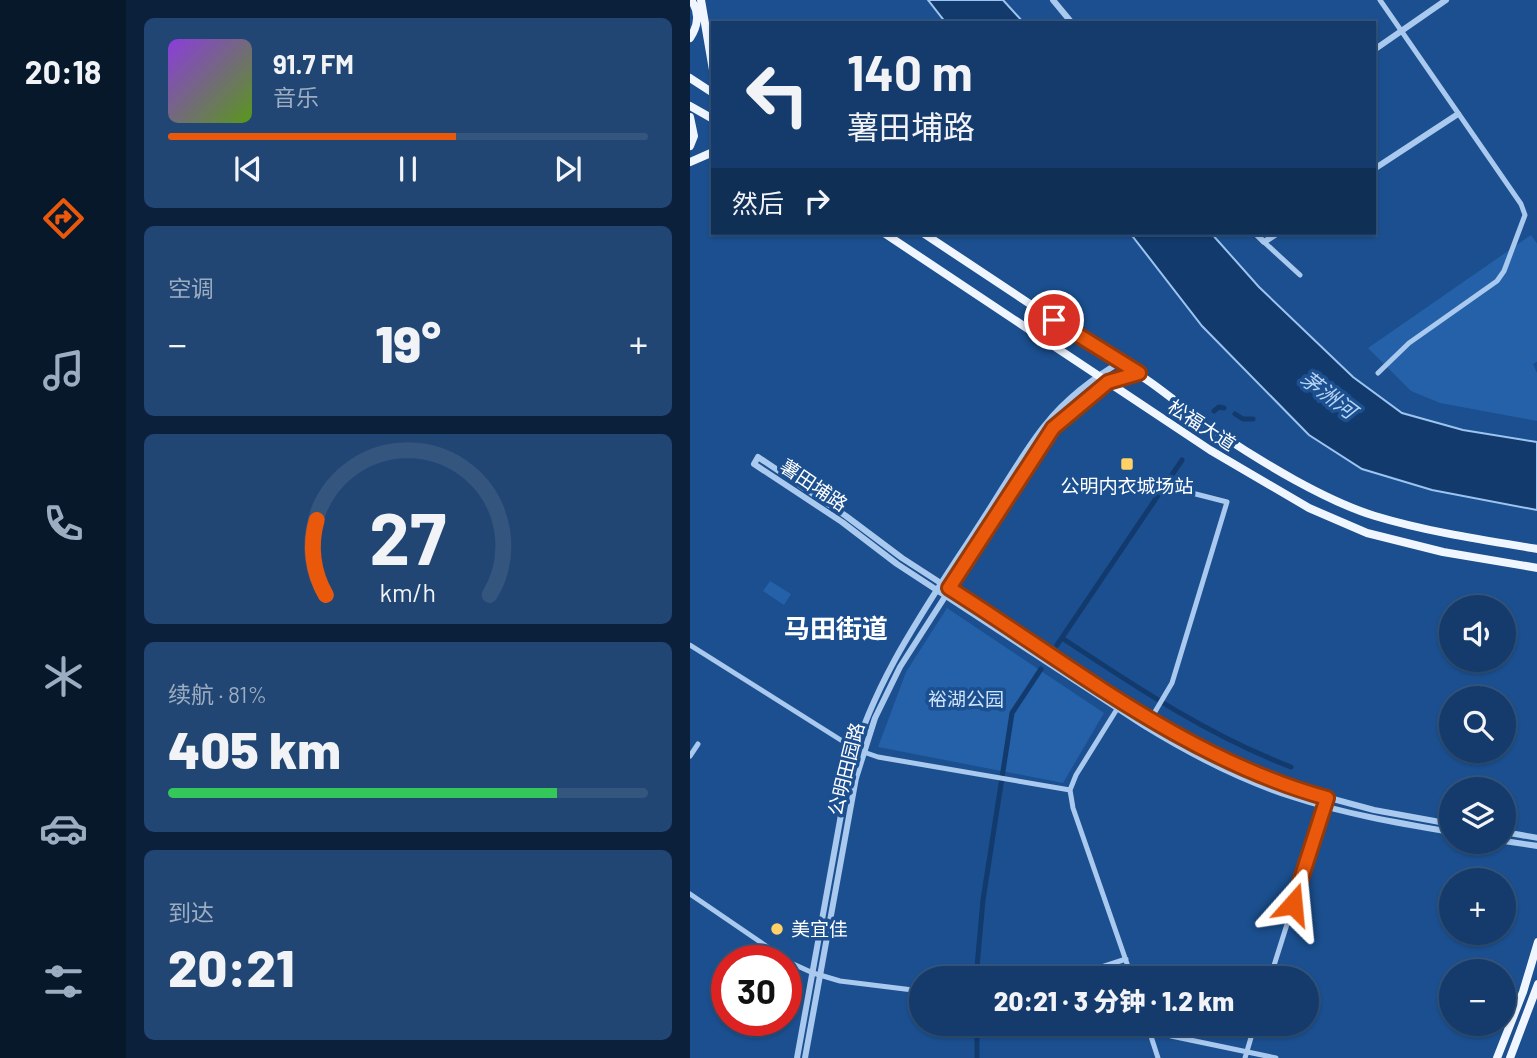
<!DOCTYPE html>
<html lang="zh">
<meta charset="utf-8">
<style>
:root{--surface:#143b6b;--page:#214673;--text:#f1f3f6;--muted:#9dadc1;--line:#33557e;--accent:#ea580c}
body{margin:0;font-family:Barlow,"Noto Sans SC",sans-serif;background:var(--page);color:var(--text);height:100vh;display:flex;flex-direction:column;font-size:26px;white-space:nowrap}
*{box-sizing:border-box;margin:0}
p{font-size:23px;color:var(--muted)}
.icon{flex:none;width:38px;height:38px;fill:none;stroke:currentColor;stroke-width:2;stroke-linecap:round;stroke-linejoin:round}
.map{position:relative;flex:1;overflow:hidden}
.panel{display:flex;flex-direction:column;gap:18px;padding:18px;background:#0b203b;width:564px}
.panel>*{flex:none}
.banner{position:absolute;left:21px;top:21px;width:665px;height:214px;border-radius:0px;box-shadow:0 2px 5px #0004,0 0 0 2px var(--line);background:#143b6b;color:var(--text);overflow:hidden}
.fabs{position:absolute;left:749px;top:595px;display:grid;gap:14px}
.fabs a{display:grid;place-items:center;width:77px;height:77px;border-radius:50%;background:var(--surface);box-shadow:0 2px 5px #0004,0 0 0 2px var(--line);font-size:35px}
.speed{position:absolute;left:21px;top:945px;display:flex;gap:14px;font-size:35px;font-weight:700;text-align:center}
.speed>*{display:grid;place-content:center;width:91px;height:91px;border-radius:50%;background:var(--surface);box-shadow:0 2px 5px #0004,0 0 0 2px var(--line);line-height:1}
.speed .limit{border:10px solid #d22;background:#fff;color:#111}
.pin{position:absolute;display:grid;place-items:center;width:60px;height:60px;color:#fff;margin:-30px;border:4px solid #fff;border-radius:50%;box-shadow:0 2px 7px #0007}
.me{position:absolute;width:77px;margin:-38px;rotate:18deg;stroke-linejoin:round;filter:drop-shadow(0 0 5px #0008)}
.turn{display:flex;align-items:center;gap:24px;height:147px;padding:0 21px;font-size:32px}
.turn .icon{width:91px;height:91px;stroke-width:2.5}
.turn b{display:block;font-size:49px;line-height:60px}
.then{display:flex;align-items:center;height:66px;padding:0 21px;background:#0003;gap:14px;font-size:26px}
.big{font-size:52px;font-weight:800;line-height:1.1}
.panel .card{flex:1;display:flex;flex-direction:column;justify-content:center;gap:10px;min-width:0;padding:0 24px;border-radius:10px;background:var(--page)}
.panel .dial{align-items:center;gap:0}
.dial svg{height:182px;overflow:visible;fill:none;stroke:var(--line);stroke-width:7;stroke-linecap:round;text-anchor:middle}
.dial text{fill:var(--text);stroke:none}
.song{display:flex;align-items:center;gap:21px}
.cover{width:84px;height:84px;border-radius:10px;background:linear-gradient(135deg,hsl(270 70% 55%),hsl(90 70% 35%))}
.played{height:7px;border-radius:4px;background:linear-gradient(90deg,var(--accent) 60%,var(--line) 60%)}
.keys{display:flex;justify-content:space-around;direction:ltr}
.heat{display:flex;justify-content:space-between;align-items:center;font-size:38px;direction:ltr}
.charge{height:10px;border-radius:5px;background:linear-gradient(90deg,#34c759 81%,var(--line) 0)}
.trip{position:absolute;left:219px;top:966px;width:410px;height:70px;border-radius:35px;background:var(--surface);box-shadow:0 2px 5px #0004,0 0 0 2px var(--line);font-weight:800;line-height:70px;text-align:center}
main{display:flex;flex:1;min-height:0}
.menu{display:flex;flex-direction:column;width:126px;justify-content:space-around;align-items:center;background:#08182b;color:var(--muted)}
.menu .icon{width:49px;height:49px}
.menu .on{color:var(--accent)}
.menu b{font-size:32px;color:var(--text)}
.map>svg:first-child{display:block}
.green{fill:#2461a8}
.water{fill:#123a6d;stroke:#9cc4f0;stroke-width:2}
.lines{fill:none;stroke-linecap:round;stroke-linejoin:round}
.canal{stroke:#123a6d;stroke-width:5}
.minor{stroke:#a9c9ee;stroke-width:5}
.tertiary{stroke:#a9c9ee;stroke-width:6}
.primary{stroke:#f0f6ff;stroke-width:8}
.route-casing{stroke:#983908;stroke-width:18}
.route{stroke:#ea580c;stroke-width:12}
.poi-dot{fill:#ffd166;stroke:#1b4f8f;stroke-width:2.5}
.labels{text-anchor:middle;stroke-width:7;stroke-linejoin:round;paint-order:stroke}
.street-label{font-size:19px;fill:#fff;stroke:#1b4f8f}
.poi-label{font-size:19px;fill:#fff;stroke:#1b4f8f}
.park-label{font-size:19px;fill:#cfe3fa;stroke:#1b4f8f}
.water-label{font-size:21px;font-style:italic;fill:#b5d3f5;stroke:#1b4f8f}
.district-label{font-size:26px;font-weight:bold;fill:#fff;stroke:#1b4f8f}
</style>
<main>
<nav class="menu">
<b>20:18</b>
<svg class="icon on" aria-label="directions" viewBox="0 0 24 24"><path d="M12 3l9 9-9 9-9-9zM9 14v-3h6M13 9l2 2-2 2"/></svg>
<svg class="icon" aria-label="music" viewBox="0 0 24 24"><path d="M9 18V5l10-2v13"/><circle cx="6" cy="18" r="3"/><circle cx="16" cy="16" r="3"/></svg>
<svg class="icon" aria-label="phone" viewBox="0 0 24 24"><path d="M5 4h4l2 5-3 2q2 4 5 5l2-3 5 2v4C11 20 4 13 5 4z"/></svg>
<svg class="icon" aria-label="climate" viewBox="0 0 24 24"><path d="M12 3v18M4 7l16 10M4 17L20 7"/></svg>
<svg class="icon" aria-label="car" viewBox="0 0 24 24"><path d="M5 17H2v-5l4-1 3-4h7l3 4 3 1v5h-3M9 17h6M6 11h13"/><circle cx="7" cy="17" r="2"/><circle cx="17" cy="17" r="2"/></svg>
<svg class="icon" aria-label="filters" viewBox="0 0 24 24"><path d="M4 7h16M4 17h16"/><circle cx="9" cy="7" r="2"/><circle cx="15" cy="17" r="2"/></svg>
</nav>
<section class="panel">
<div class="card">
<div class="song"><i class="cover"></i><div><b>91.7 FM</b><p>音乐</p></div></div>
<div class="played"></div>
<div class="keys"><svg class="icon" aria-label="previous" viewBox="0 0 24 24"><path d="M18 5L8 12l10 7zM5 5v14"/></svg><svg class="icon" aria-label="pause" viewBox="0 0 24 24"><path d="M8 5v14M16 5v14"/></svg><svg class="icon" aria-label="next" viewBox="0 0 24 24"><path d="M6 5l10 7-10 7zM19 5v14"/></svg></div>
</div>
<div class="card"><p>空调</p>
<div class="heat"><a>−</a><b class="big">19°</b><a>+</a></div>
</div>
<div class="card dial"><svg viewBox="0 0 100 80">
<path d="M14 69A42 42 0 1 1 86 69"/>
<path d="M14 69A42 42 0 0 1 10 36" stroke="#ea580c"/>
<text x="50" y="56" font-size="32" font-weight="700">27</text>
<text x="50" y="72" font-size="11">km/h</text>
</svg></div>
<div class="card"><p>续航 · 81%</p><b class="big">405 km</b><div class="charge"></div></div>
<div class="card"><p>到达</p><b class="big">20:21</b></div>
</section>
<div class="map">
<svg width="848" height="1058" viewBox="0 0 848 1058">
<rect width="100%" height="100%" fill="#1b4f8f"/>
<path class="green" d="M841 235 848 245V361L843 364 847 373V421L750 403 721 391 678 348Z
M80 581 101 594 94 605 73 591Z
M257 608 414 713 373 783 188 747 216 672Z"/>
<path class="water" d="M238 0H313L334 23H256Z
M440 233H521L569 287 663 377 712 413 773 430 847 442V510L742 490 672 469 619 435 512 326Z"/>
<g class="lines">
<path class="canal" d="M524 411 529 407 534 408
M545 414 553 419H563
M372 638C446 687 518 735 601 767
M367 645 492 460
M286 978 293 900 322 713 351 669
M287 1024V1058"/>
<path class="minor" d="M574 242 610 275
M688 373 719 343 807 281 814 271 835 215 831 204 690 0
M0 645 165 749 188 757 380 790
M432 701 386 775 380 790 383 808 442 978
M456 727 482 683 537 502 494 491
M0 756 8 744
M0 894 101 963 123 973 150 981 231 991
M378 978 436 959
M580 978 637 798
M457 1024 468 1058
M467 1024 481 1036 586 1058
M555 1058 565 1024"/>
<path class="tertiary" d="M363 0 382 23
M684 50 756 0
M684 169 768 114
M565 233 574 242 588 233
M761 824 684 810 606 789 546 766 492 739 212 558 156 516 68 457 64 464 152 522 207 564 453 725C500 754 550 780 603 797 655 814 708 823 761 832
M814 832 848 838
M814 841 848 846
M107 1058 158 776C181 682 239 603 291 522 311 492 333 452 356 424 374 401 404 377 429 363
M115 1058 166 778 185 718 210 667 363 428 418 382 449 373"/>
<path class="primary" d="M11 0 23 70
M0 38C8 26 10 12 1 0
M0 78 23 93
M0 106 23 119
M0 117 4 136 0 146
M0 162 23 152
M194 233 520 450 619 508 677 533 753 552 848 568
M233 233 429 363C466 382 495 411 530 434 573 463 636 501 685 516 738 532 793 540 848 549
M807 1058 833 992 848 942
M820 1058 848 984"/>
</g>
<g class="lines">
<defs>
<path id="route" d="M364 320 449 373 418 382 363 428 259 588C381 665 495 759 637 798L603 904"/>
</defs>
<use href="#route" class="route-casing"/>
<use href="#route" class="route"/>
</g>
<g class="poi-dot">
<rect x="430" y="457" width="14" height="14" rx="3.5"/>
<circle cx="87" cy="929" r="7"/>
</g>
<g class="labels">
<g class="street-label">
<text transform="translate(512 425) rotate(33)" y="7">松福大道</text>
<text transform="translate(124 485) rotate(34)" y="7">薯田埔路</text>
<text transform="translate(156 769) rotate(-76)" y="7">公明田园路</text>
</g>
<g class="poi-label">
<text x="437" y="493">公明内衣城场站</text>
<text x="101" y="936" text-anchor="start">美宜佳</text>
</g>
<g class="park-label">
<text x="276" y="706">裕湖公园</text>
</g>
<g class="water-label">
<text transform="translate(638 395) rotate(37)" y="7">茅洲河</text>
</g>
<g class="district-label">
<text x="146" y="638">马田街道</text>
</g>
</g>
</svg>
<div class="fabs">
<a><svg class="icon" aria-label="sound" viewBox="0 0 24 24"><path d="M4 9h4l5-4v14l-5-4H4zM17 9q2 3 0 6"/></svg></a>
<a><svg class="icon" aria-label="search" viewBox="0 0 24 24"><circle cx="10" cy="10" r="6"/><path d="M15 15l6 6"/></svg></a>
<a><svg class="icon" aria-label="layers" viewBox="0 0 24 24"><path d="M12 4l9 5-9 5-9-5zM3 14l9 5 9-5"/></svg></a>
<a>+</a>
<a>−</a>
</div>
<div class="speed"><div class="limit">30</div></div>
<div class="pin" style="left:364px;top:320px;background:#d93025"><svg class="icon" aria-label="arrive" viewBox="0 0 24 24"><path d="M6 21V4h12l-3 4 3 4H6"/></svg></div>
<svg class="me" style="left:603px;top:904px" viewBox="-20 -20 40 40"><path d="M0-17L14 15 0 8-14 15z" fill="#ea580c" stroke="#fff" stroke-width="4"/></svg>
<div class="trip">20:21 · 3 分钟 · 1.2 km</div>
<div class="banner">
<div class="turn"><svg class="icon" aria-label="left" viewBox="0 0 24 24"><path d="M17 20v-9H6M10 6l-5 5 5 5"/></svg><div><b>140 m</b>薯田埔路</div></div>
<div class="then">然后<svg class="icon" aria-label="right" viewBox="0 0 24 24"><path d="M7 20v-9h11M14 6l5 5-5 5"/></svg></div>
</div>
</div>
</main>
